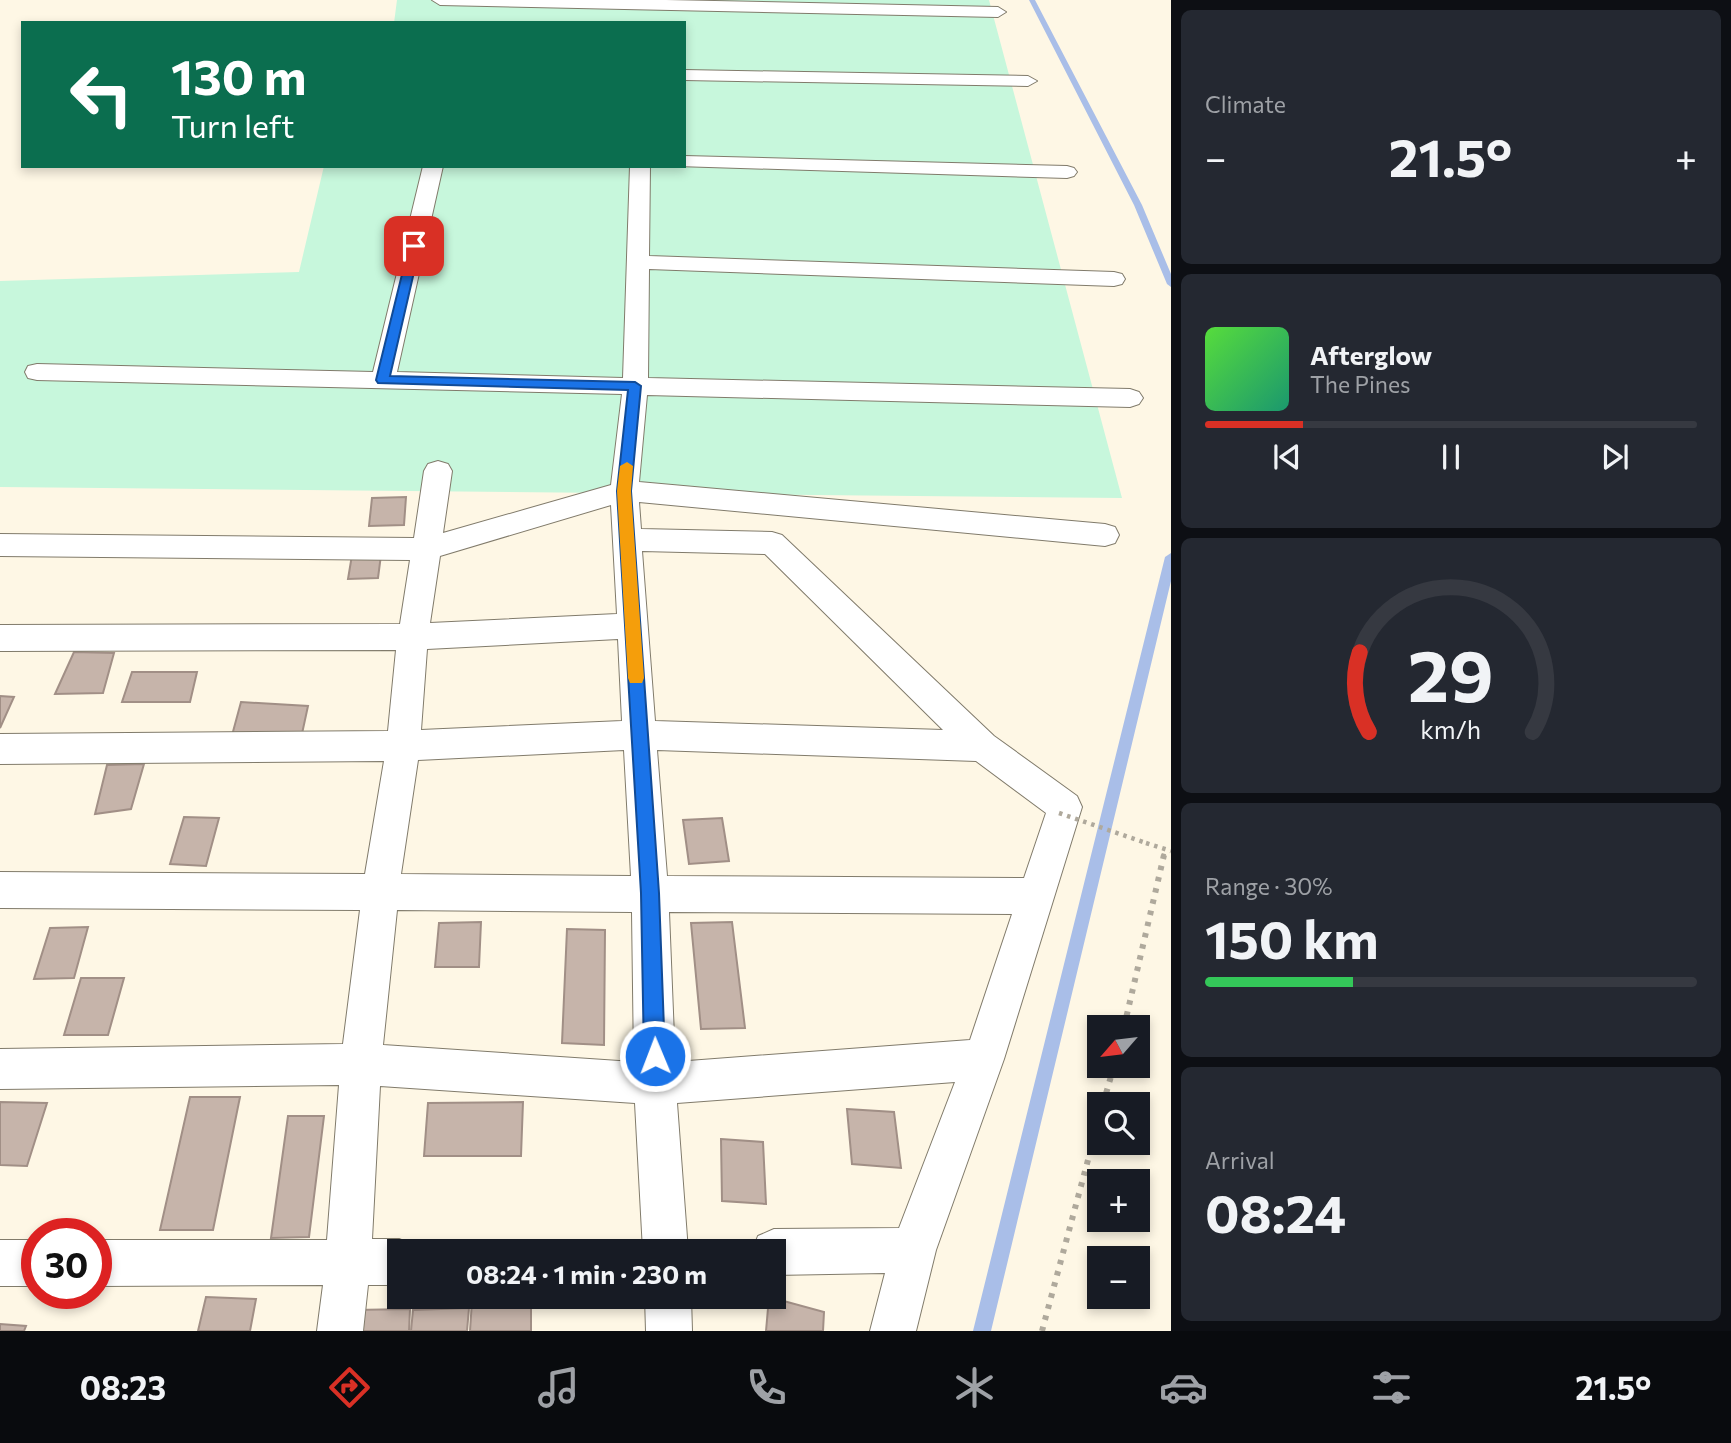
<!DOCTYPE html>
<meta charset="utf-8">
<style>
:root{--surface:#171b24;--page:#242831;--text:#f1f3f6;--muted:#9ea1a6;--line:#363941;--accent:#d93025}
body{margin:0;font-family:Commissioner,sans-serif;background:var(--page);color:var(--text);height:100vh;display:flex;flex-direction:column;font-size:26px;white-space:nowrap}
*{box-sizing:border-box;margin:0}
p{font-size:23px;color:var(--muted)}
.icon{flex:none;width:38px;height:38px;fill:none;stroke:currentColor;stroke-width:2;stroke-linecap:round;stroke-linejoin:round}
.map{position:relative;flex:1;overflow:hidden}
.sheet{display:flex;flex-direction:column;gap:10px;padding:10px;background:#0d0f14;width:560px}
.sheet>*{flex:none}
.hud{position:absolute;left:21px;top:21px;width:665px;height:147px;border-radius:0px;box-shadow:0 4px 10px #0003;background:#0b6e4f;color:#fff;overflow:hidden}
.needle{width:46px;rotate:242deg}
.controls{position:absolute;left:1087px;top:1015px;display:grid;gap:14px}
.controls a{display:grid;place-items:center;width:63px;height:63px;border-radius:0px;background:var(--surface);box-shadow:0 4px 10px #0003;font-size:35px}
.speed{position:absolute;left:21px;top:1218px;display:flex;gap:14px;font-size:35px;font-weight:700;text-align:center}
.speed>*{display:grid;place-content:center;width:91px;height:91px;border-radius:50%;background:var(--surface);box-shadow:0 4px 10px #0003;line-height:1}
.speed .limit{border:10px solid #d22;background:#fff;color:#111}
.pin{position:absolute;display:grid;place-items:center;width:60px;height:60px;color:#fff;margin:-30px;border-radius:14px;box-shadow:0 4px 10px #0006}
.me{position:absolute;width:77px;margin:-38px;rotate:359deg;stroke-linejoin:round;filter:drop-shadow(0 0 5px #0008)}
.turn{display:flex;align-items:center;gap:24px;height:147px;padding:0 35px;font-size:32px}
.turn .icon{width:91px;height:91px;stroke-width:2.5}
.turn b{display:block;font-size:49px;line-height:60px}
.big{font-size:52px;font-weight:700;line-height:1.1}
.sheet .widget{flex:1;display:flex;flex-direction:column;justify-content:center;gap:10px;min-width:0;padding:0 24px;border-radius:10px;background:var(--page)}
.sheet .dial{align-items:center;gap:0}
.dial svg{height:182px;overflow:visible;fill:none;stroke:var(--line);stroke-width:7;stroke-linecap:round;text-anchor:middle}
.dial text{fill:var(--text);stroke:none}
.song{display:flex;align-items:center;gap:21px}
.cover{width:84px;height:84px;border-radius:10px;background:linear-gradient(135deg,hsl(110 70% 55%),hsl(160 70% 35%))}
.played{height:7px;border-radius:4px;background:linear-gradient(90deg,var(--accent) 20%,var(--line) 20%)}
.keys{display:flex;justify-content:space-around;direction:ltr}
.heat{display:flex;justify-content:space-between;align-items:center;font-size:38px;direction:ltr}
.charge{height:10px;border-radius:5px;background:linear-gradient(90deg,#34c759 30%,var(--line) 0)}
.trip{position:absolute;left:387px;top:1239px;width:399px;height:70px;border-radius:0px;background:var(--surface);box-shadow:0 4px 10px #0003;font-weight:700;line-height:70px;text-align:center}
.menu{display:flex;height:112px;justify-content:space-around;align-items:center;background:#090b0e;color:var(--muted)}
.menu .icon{width:49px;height:49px}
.menu .active{color:var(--accent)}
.menu b{font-size:32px;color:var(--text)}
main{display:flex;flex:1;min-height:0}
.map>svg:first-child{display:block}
.green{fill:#c7f7dc}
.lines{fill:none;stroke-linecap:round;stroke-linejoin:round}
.stream{fill:#a9bee8;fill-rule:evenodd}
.building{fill:#c6b4aa;stroke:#a18f86;stroke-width:2}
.minor-casing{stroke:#817b6b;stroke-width:2}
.path-far1{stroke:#afa99c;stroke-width:4.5;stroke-dasharray:3.5 5;stroke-linecap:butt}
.path{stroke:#afa99c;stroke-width:6;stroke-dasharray:4.5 7;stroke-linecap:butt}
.minor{fill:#fff;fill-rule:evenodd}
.path-bridge{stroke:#afa99c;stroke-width:4.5;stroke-dasharray:3.5 5;stroke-linecap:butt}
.route{fill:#1a73e8;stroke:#114b97;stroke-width:2}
.slow{fill:#f59e0b}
</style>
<main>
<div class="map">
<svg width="1171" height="1331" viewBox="0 0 1171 1331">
<rect width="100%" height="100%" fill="#fef7e5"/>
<path class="green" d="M397 0H989L1122 498 0 487V281L299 272 324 166H684V23H394Z"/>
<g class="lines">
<path class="stream" d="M1029 0H1035L1142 205 1171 274V287L1167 284 1134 205Z
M1171 553V581L991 1331H973L1165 557Z"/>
</g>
<path class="building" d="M406 497 404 525 369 526 372 498Z
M352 555H381L378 578 348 579Z
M74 652 114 653 103 693 55 694Z
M132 672H197L190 702H122Z
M0 696 14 697 0 728Z
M241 702 308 706 300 743 231 739Z
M144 764 131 809 95 814 107 765Z
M184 817 219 818 206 866 170 864Z
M722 818 729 861 689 864 683 820Z
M481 922 479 967H435L439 923Z
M732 922 745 1028 701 1029 691 923Z
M88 927 74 978 34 979 50 928Z
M567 929 605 930 604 1045 562 1043Z
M81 978H124L108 1035H64Z
M190 1097H240L213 1230H160Z
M0 1102 47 1103 27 1166 0 1165Z
M523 1102 521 1156H424L428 1103Z
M847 1109 894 1112 901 1168 852 1164Z
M288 1116H324L309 1237 271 1238Z
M721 1139 763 1142 766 1204 722 1201Z
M206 1297 256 1299 250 1331H198Z
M769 1297 824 1312 823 1331H766Z
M531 1298V1331H470L472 1301Z
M469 1308 467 1331H411L413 1310Z
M410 1309 409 1331H352L354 1310Z
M0 1324 26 1326 24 1331H0Z"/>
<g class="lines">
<defs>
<path id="minor" d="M432 0H666L998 7 1006 12 998 17 440 5Z
M684 70 1028 76 1037 81 1028 86 684 80Z
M684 156 1067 166 1074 168 1077 172 1074 176 1067 178 677 166H684Z
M423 166H443L397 372 623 378 630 166H650L649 256 1114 272 1122 274 1125 279 1122 284 1114 286 649 269 648 378 1130 389 1139 392 1143 398 1139 404 1130 407 647 395 639 482 1105 524 1115 527 1119 535 1115 543 1105 546 639 502 641 529 772 532 782 535 994 736 1077 796 1082 807 1004 1059 936 1250 916 1331H870L885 1273 774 1275V1251H752L758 1236 774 1229 899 1228 955 1082 677 1103 688 1251H643L635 1103 380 1086 372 1239H399L415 1246 417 1251H399V1285H368L363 1331H317L323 1285 96 1286V1240H327L339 1085 0 1089V1049L343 1044 360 910 0 908V872L365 874 384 761 0 764V734L388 731 396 650 0 651V625L400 624 410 560 0 556V534L414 538 424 471 428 464 438 461 448 464 452 471 443 533 611 485 622 394 37 380 28 378 25 372 28 366 37 364 373 372ZM611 505 617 614 430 623 440 556ZM642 551 765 554 943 730 655 721ZM618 639 622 721 421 730 427 649ZM624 750 631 876 401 874 418 760ZM657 750 976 761 1046 813 1024 878 667 876ZM397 910 632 912 634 1062 383 1045ZM669 912 1012 914 970 1040 675 1062Z
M0 1240H37V1286H0Z
M645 1297H691L692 1331H646Z"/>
</defs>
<use href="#minor" class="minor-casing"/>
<path class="path-far1" d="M1146 843 1171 851
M1163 857 1165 850"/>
<path class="path" d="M1124 1027 1164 855
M1103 1104 1114 1066
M1042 1331 1099 1119"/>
<use href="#minor" class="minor"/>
<path class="path-bridge" d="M1059 813 1146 843"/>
</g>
<path class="route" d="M414 243 420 246 390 376 635 382 641 386 631 491 659 893 665 1056 662 1064 655 1067 647 1064 644 1056 641 893 617 491 628 390 378 383 376 380 409 246Z"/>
<path class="slow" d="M627 462 633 466 631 491 644 678 642 683H630L628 678 617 491 620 466Z"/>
</svg>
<div class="controls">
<a><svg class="needle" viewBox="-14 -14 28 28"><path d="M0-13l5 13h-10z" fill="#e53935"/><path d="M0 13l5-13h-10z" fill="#9ea1a6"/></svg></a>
<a><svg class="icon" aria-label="search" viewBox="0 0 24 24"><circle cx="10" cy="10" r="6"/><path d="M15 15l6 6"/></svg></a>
<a>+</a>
<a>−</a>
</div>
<div class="speed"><div class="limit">30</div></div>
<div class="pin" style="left:414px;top:246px;background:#d93025"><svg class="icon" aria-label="arrive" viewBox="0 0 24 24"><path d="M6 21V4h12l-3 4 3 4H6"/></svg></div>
<svg class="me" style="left:655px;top:1056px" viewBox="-20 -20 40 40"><circle r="17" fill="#1a73e8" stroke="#fff" stroke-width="3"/><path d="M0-11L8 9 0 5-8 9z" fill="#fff"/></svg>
<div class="trip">08:24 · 1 min · 230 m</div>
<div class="hud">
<div class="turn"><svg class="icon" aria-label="left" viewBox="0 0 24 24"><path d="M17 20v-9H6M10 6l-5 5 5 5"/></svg><div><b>130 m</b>Turn left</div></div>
</div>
</div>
<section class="sheet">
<div class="widget"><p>Climate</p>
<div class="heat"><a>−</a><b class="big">21.5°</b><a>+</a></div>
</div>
<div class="widget">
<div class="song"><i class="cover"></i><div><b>Afterglow</b><p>The Pines</p></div></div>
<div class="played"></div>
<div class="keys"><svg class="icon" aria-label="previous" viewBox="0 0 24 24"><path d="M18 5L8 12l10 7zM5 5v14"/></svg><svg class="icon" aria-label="pause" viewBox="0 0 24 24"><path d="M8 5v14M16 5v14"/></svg><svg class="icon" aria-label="next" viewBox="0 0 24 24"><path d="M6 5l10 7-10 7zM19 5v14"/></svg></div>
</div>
<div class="widget dial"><svg viewBox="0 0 100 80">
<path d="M14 69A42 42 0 1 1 86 69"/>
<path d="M14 69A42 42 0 0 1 10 34" stroke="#d93025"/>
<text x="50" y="56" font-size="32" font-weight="700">29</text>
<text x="50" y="72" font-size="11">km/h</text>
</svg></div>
<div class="widget"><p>Range · 30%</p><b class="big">150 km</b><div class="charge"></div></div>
<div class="widget"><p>Arrival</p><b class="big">08:24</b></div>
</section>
</main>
<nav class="menu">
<b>08:23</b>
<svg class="icon active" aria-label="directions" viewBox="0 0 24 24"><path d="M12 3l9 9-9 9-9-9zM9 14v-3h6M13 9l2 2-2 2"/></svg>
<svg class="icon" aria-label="music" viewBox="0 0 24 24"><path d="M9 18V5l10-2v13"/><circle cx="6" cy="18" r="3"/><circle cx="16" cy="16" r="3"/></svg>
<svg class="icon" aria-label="phone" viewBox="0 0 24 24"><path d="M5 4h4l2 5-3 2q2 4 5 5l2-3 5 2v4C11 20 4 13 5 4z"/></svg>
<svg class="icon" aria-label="climate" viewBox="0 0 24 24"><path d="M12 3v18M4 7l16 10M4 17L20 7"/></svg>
<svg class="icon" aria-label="car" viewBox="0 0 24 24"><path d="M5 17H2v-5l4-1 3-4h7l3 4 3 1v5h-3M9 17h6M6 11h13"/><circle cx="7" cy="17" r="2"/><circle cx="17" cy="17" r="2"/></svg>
<svg class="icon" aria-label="filters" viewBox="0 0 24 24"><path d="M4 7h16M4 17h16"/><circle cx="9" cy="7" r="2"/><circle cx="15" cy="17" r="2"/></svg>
<b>21.5°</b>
</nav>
